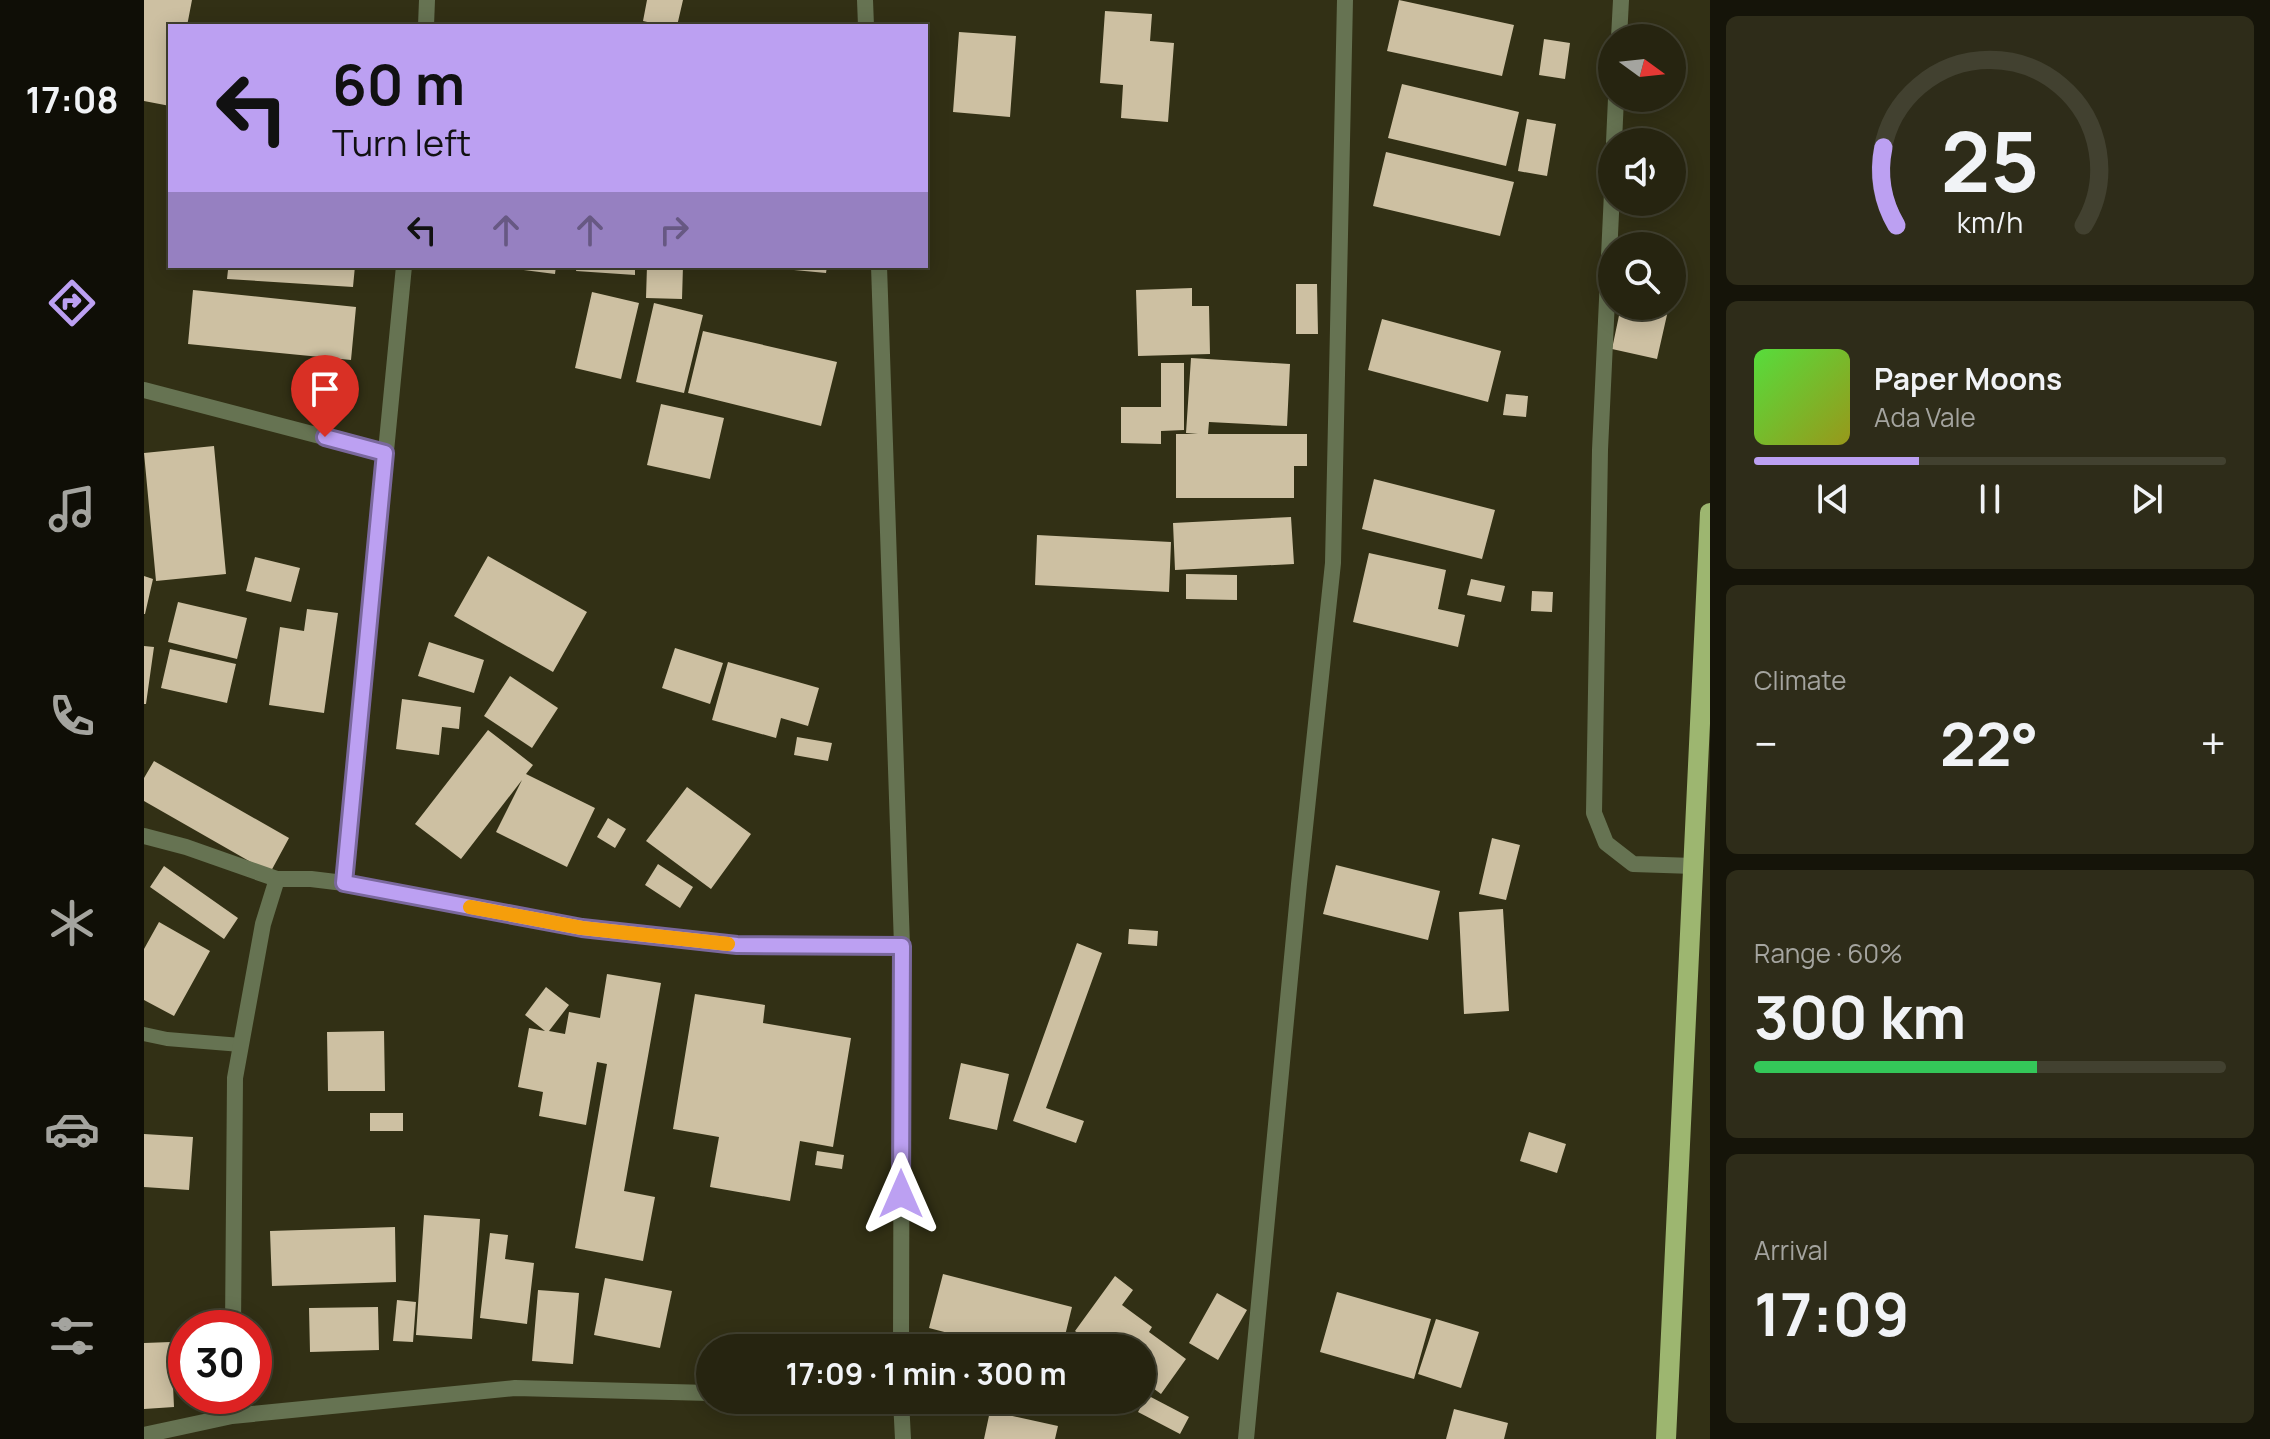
<!DOCTYPE html>
<meta charset="utf-8">
<style>
:root{--surface:#262410;--page:#2e2c19;--text:#f1f3f6;--muted:#a4a49f;--line:#424130;--accent:#bca0f2}
body{margin:0;font-family:Manrope,sans-serif;background:var(--page);color:var(--text);height:100vh;display:flex;flex-direction:column;font-size:30px;white-space:nowrap}
*{box-sizing:border-box;margin:0}
p{font-size:26px;color:var(--muted)}
.icon{flex:none;width:44px;height:44px;fill:none;stroke:currentColor;stroke-width:2;stroke-linecap:round;stroke-linejoin:round}
.map{position:relative;flex:1;overflow:hidden}
.side{display:flex;flex-direction:column;gap:16px;padding:16px;background:#151409;width:560px}
.side>*{flex:none}
.hud{position:absolute;left:24px;top:24px;width:760px;height:244px;border-radius:0px;box-shadow:0 4px 20px #0003,0 0 0 2px var(--line);background:#bca0f2;color:#111;overflow:hidden}
.needle{width:52px;rotate:105deg}
.controls{position:absolute;left:1454px;top:24px;display:grid;gap:16px}
.controls a{display:grid;place-items:center;width:88px;height:88px;border-radius:50%;background:var(--surface);box-shadow:0 4px 20px #0003,0 0 0 2px var(--line);font-size:40px}
.speed{position:absolute;left:24px;top:1310px;display:flex;gap:16px;font-size:40px;font-weight:700;text-align:center}
.speed>*{display:grid;place-content:center;width:104px;height:104px;border-radius:50%;background:var(--surface);box-shadow:0 4px 20px #0003,0 0 0 2px var(--line);line-height:1}
.speed .limit{border:12px solid #d22;background:#fff;color:#111}
.pin{position:absolute;display:grid;place-items:center;width:68px;height:68px;color:#fff;margin:-82px -34px;border-radius:50% 50% 50% 0;rotate:-45deg;box-shadow:0 0 8px #0007}
.pin .icon{rotate:45deg}
.me{position:absolute;width:88px;margin:-44px;rotate:0deg;stroke-linejoin:round;filter:drop-shadow(0 0 6px #0008)}
.turn{display:flex;align-items:center;gap:28px;height:168px;padding:0 32px;font-size:36px}
.turn .icon{width:104px;height:104px;stroke-width:2.5}
.turn b{display:block;font-size:56px;line-height:68px}
.lanes{display:flex;align-items:center;height:76px;padding:0 32px;background:#0003;justify-content:center;gap:40px;direction:ltr}
.lanes .off{opacity:.35}
.big{font-size:60px;font-weight:700;line-height:1.1}
.side .tile{flex:1;display:flex;flex-direction:column;justify-content:center;gap:12px;min-width:0;padding:0 28px;border-radius:12px;background:var(--page)}
.side .dial{align-items:center;gap:0}
.dial svg{height:208px;overflow:visible;fill:none;stroke:var(--line);stroke-width:7;stroke-linecap:round;text-anchor:middle}
.dial text{fill:var(--text);stroke:none}
.song{display:flex;align-items:center;gap:24px}
.cover{width:96px;height:96px;border-radius:12px;background:linear-gradient(135deg,hsl(110 70% 55%),hsl(60 70% 35%))}
.played{height:8px;border-radius:4px;background:linear-gradient(90deg,var(--accent) 35%,var(--line) 35%)}
.keys{display:flex;justify-content:space-around;direction:ltr}
.heat{display:flex;justify-content:space-between;align-items:center;font-size:44px;direction:ltr}
.charge{height:12px;border-radius:6px;background:linear-gradient(90deg,#34c759 60%,var(--line) 0)}
.trip{position:absolute;left:552px;top:1334px;width:460px;height:80px;border-radius:40px;background:var(--surface);box-shadow:0 4px 20px #0003,0 0 0 2px var(--line);font-weight:700;line-height:80px;text-align:center}
main{display:flex;flex:1;min-height:0}
.menu{display:flex;flex-direction:column;width:144px;justify-content:space-around;align-items:center;background:#0f0e06;color:var(--muted)}
.menu .icon{width:56px;height:56px}
.menu .current{color:var(--accent)}
.menu b{font-size:36px;color:var(--text)}
.map>svg:first-child{display:block}
.building{fill:#cdc0a2}
.lines{fill:none;stroke-linecap:round;stroke-linejoin:round}
.service{stroke:#667352;stroke-width:14}
.minor{stroke:#667352;stroke-width:16}
.primary{stroke:#9db670;stroke-width:20}
.route-casing{stroke:#7a689d;stroke-width:20}
.route{stroke:#bca0f2;stroke-width:14}
.slow{stroke:#f59e0b;stroke-width:14}
</style>
<main>
<nav class="menu">
<b>17:08</b>
<svg class="icon current" aria-label="directions" viewBox="0 0 24 24"><path d="M12 3l9 9-9 9-9-9zM9 14v-3h6M13 9l2 2-2 2"/></svg>
<svg class="icon" aria-label="music" viewBox="0 0 24 24"><path d="M9 18V5l10-2v13"/><circle cx="6" cy="18" r="3"/><circle cx="16" cy="16" r="3"/></svg>
<svg class="icon" aria-label="phone" viewBox="0 0 24 24"><path d="M5 4h4l2 5-3 2q2 4 5 5l2-3 5 2v4C11 20 4 13 5 4z"/></svg>
<svg class="icon" aria-label="climate" viewBox="0 0 24 24"><path d="M12 3v18M4 7l16 10M4 17L20 7"/></svg>
<svg class="icon" aria-label="car" viewBox="0 0 24 24"><path d="M5 17H2v-5l4-1 3-4h7l3 4 3 1v5h-3M9 17h6M6 11h13"/><circle cx="7" cy="17" r="2"/><circle cx="17" cy="17" r="2"/></svg>
<svg class="icon" aria-label="filters" viewBox="0 0 24 24"><path d="M4 7h16M4 17h16"/><circle cx="9" cy="7" r="2"/><circle cx="15" cy="17" r="2"/></svg>
</nav>
<div class="map">
<svg width="1566" height="1439" viewBox="0 0 1566 1439">
<rect width="100%" height="100%" fill="#323015"/>
<path class="building" d="M0 0H48L43 26H26V106L0 101Z
M503 0H539L533 26H521L499 21Z
M1255 0 1370 25 1358 76 1243 51Z
M961 11 1008 14 1006 41 1030 43 1024 122 977 118 979 85 956 83Z
M815 32 872 36 866 117 809 112Z
M1400 39 1426 43 1421 79 1395 75Z
M1258 84 1375 112 1362 166 1244 138Z
M1383 119 1412 124 1403 176 1374 171Z
M1242 152 1370 182 1356 236 1229 206Z
M64 266H211L209 287 83 279 84 270 64 268Z
M364 266H412L411 274 364 268Z
M433 266H491V275L432 271Z
M503 266H539L538 299 502 298Z
M650 266H683L682 273 650 270Z
M1152 284H1173L1174 334H1152Z
M1048 288V306H1065L1066 354 994 356 992 290Z
M49 290 212 307 207 360 44 344Z
M448 292 495 303 477 379 431 368Z
M510 303 559 315 540 393 492 382Z
M1477 306H1525L1513 359 1468 349Z
M1238 319 1357 351 1344 402 1224 370Z
M559 331 693 362 677 426 544 393Z
M1047 358 1146 364 1143 426 1065 422 1064 434H1163V466H1150V498H1032V434H1054L1042 433Z
M1017 363H1040V430L1017 431V444L977 443V407H1017Z
M1362 394 1384 396 1382 417 1359 415Z
M517 404 580 418 566 479 503 465Z
M70 446 82 574 12 581 0 453Z
M1230 479 1351 510 1338 559 1218 529Z
M1147 517 1150 564 1031 570 1029 523Z
M893 535 1027 542 1025 592 891 585Z
M1225 553 1302 570 1294 609 1321 615 1314 647 1209 622Z
M344 556 443 612 409 672 310 616Z
M111 557 156 568 147 602 102 591Z
M1042 574 1093 575V600L1042 599Z
M0 576 9 579 1 614H0Z
M1327 579 1361 586 1357 602 1323 595Z
M1388 591 1409 592 1408 612 1387 611Z
M34 602 103 618 93 659 24 642Z
M163 609 194 613 180 713 125 705 136 627 160 631Z
M285 642 340 660 330 693 274 676Z
M0 646 10 647 2 704H0Z
M531 648 579 663 566 704 518 688Z
M26 649 92 664 83 703 17 688Z
M584 662 675 688 664 726 637 718 632 738 568 720Z
M366 676 414 708 388 748 340 716Z
M258 699 317 707 315 729 298 727 295 755 252 749Z
M344 730 389 765 382 774 451 808 423 867 352 832 378 780 317 859 271 824Z
M653 737 688 743 684 761 650 755Z
M10 761 145 838 126 873 0 801V778Z
M543 787 607 834 567 889 502 841Z
M464 818 482 829 471 848 453 837Z
M1348 838 1376 845 1362 900 1335 894Z
M514 864 549 887 536 908 501 885Z
M1192 865 1296 891 1284 940 1179 914Z
M20 866 94 918 80 939 6 887Z
M1359 909 1365 1011 1320 1014 1315 912Z
M15 922 66 951 30 1016 0 1000V949Z
M985 929 1014 931 1013 946 984 944Z
M933 943 958 953 902 1108 940 1121 932 1143 869 1121Z
M463 974 517 983 480 1191 511 1197 499 1261 431 1248 463 1064 453 1062 442 1125 395 1116 399 1092 374 1087 385 1028 401 1031 381 1015 402 987 425 1005 405 1031 421 1034 425 1012 456 1018Z
M551 994 621 1005 619 1023 707 1038 689 1147 656 1141 646 1201 566 1187 575 1137 529 1129Z
M240 1031 241 1091H184L183 1032Z
M817 1063 865 1074 853 1130 805 1119Z
M226 1113H259V1131H226Z
M1385 1132 1422 1144 1413 1173 1376 1161Z
M0 1134 49 1137 45 1190 0 1187Z
M673 1151 700 1155 698 1169 671 1165Z
M280 1215 336 1219 328 1339 272 1335Z
M251 1227 252 1282 128 1286 126 1231Z
M346 1233 364 1235 361 1259 390 1263 383 1324 336 1318Z
M799 1274 928 1307 918 1348H862L785 1328Z
M971 1276 989 1290 978 1305 1008 1327 1005 1332 1042 1359 1017 1394 998 1380V1348H954L931 1331Z
M461 1278 528 1291 516 1348 450 1335Z
M394 1290 435 1293 429 1364 388 1361Z
M1193 1292 1287 1319 1270 1379 1176 1352Z
M1073 1293 1103 1310 1074 1360 1045 1343Z
M253 1300 272 1302 269 1342 249 1341Z
M234 1307 235 1350 166 1352 165 1308Z
M1292 1319 1335 1332 1317 1388 1274 1374Z
M27 1342 30 1407 0 1409V1343Z
M1003 1395 1045 1417 1036 1434 994 1412Z
M863 1400H908L905 1413Z
M1310 1409 1364 1423 1360 1439H1302Z
M846 1411 914 1426 911 1439H840Z"/>
<g class="lines">
<path class="service" d="M0 1034 23 1039 97 1045"/>
<path class="minor" d="M721 0 722 26
M282 26 283 0
M1475 38 1477 0
M1470 142 1472 98
M1468 192 1456 450 1450 813 1462 843 1489 864 1550 866
M735 266 758 946 757 1348
M0 390 241 453
M0 836 42 847 133 879H167L200 883 438 928 593 945 758 946
M200 883 260 266
M89 1328 91 1078 119 924 133 879
M757 1400 759 1439
M88 1416V1396
M0 1435 88 1416 371 1388 566 1393
M1102 1439 1155 884 1189 563 1201 0"/>
<path class="primary" d="M1522 1439 1566 513"/>
</g>
<g class="lines">
<defs>
<path id="route" d="M181 437 241 453 200 883 438 928 593 945 758 946 757 1194"/>
</defs>
<use href="#route" class="route-casing"/>
<use href="#route" class="route"/>
<path class="slow" d="M326 907 438 928 584 944"/>
</g>
</svg>
<div class="controls">
<a><svg class="needle" viewBox="-14 -14 28 28"><path d="M0-13l5 13h-10z" fill="#e53935"/><path d="M0 13l5-13h-10z" fill="#a4a49f"/></svg></a>
<a><svg class="icon" aria-label="sound" viewBox="0 0 24 24"><path d="M4 9h4l5-4v14l-5-4H4zM17 9q2 3 0 6"/></svg></a>
<a><svg class="icon" aria-label="search" viewBox="0 0 24 24"><circle cx="10" cy="10" r="6"/><path d="M15 15l6 6"/></svg></a>
</div>
<div class="speed"><div class="limit">30</div></div>
<div class="pin" style="left:181px;top:437px;background:#d93025"><svg class="icon" aria-label="arrive" viewBox="0 0 24 24"><path d="M6 21V4h12l-3 4 3 4H6"/></svg></div>
<svg class="me" style="left:757px;top:1194px" viewBox="-20 -20 40 40"><path d="M0-17L14 15 0 8-14 15z" fill="#bca0f2" stroke="#fff" stroke-width="4"/></svg>
<div class="trip">17:09 · 1 min · 300 m</div>
<div class="hud">
<div class="turn"><svg class="icon" aria-label="left" viewBox="0 0 24 24"><path d="M17 20v-9H6M10 6l-5 5 5 5"/></svg><div><b>60 m</b>Turn left</div></div>
<div class="lanes"><svg class="icon" aria-label="left" viewBox="0 0 24 24"><path d="M17 20v-9H6M10 6l-5 5 5 5"/></svg><svg class="icon off" aria-label="ahead" viewBox="0 0 24 24"><path d="M12 20V5M6 11l6-6 6 6"/></svg><svg class="icon off" aria-label="ahead" viewBox="0 0 24 24"><path d="M12 20V5M6 11l6-6 6 6"/></svg><svg class="icon off" aria-label="right" viewBox="0 0 24 24"><path d="M7 20v-9h11M14 6l5 5-5 5"/></svg></div>
</div>
</div>
<section class="side">
<div class="tile dial"><svg viewBox="0 0 100 80">
<path d="M14 69A42 42 0 1 1 86 69"/>
<path d="M14 69A42 42 0 0 1 9 39" stroke="#bca0f2"/>
<text x="50" y="56" font-size="32" font-weight="700">25</text>
<text x="50" y="72" font-size="11">km/h</text>
</svg></div>
<div class="tile">
<div class="song"><i class="cover"></i><div><b>Paper Moons</b><p>Ada Vale</p></div></div>
<div class="played"></div>
<div class="keys"><svg class="icon" aria-label="previous" viewBox="0 0 24 24"><path d="M18 5L8 12l10 7zM5 5v14"/></svg><svg class="icon" aria-label="pause" viewBox="0 0 24 24"><path d="M8 5v14M16 5v14"/></svg><svg class="icon" aria-label="next" viewBox="0 0 24 24"><path d="M6 5l10 7-10 7zM19 5v14"/></svg></div>
</div>
<div class="tile"><p>Climate</p>
<div class="heat"><a>−</a><b class="big">22°</b><a>+</a></div>
</div>
<div class="tile"><p>Range · 60%</p><b class="big">300 km</b><div class="charge"></div></div>
<div class="tile"><p>Arrival</p><b class="big">17:09</b></div>
</section>
</main>
